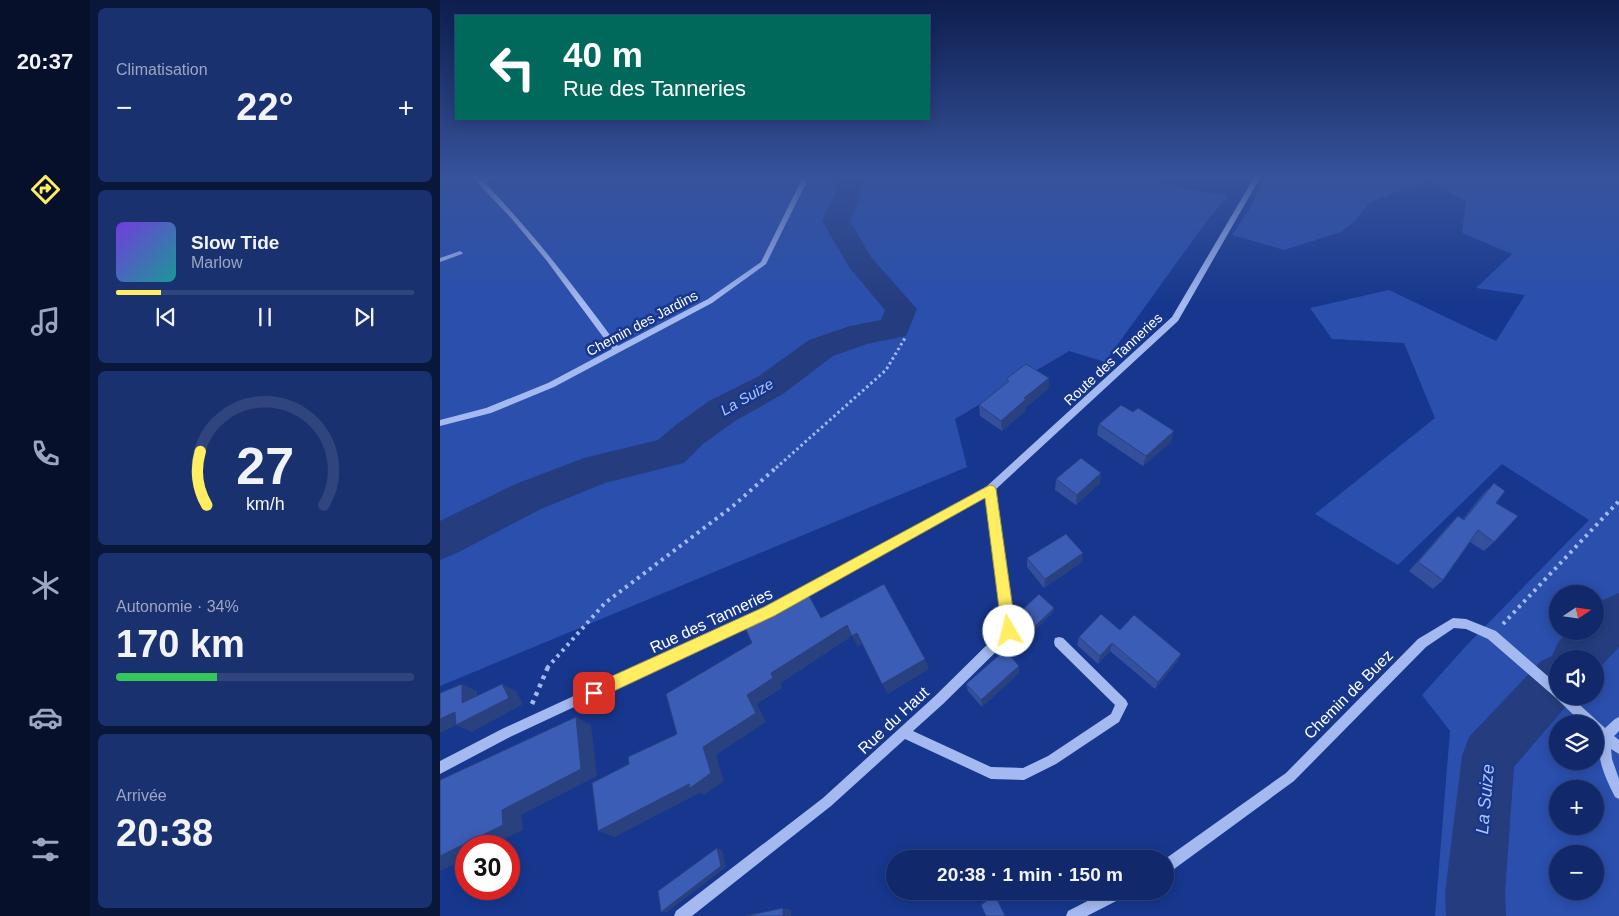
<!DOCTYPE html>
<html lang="fr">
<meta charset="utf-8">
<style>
:root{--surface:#11296a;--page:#1a3170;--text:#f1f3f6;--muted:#9ca6c1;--line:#30457e;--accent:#ffed62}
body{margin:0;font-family:Arial,sans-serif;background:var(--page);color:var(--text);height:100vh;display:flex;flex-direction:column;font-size:19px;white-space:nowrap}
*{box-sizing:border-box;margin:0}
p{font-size:16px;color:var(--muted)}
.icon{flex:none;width:28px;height:28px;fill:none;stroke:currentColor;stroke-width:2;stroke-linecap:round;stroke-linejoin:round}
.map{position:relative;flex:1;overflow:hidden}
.sheet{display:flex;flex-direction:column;gap:8px;padding:8px;background:#09173a;width:350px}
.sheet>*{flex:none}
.top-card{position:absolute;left:15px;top:15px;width:475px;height:105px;border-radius:0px;box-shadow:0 2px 12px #0003,0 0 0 1px var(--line);background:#00695c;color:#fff;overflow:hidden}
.needle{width:32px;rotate:77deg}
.fabs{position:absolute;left:1109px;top:585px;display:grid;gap:10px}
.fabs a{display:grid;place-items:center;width:55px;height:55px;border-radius:50%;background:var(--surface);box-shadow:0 2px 12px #0003,0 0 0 1px var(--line);font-size:25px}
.speed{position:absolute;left:15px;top:835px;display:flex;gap:10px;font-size:25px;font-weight:700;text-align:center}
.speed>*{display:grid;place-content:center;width:65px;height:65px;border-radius:50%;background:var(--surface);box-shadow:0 2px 12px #0003,0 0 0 1px var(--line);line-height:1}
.speed .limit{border:8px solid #d22;background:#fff;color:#111}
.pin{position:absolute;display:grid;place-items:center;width:42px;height:42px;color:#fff;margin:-21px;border-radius:10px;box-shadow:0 2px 8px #0006}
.me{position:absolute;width:55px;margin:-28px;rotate:352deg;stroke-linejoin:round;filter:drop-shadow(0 0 4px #0008)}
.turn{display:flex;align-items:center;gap:18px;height:105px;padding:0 25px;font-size:22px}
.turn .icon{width:65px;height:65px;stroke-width:2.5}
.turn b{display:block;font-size:35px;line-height:42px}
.big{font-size:38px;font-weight:700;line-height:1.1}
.sheet .card{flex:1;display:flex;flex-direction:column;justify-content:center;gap:8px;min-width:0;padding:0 18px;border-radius:8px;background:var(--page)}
.sheet .dial{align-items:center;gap:0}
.dial svg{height:130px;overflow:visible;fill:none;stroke:var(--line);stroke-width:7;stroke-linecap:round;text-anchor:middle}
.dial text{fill:var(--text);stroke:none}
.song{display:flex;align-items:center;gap:15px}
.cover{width:60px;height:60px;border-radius:8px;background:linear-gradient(135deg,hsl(260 70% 55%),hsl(180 70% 35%))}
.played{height:5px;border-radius:2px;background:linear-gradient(90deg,var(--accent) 15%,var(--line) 15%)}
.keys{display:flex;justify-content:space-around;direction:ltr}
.heat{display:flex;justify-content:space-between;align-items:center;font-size:28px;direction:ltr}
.charge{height:8px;border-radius:4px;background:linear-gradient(90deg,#34c759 34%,var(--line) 0)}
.trip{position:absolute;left:446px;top:850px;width:288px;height:50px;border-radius:25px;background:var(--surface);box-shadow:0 2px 12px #0003,0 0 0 1px var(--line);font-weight:700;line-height:50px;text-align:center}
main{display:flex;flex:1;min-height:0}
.tabs{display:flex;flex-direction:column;width:90px;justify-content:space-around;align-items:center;background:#07102a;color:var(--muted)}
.tabs .icon{width:35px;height:35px}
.tabs .current{color:var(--accent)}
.tabs b{font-size:22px;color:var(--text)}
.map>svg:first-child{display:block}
.green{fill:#2a4fad;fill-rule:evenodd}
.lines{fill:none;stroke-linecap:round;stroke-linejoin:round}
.river{fill:#253d7f;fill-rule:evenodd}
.path-far2{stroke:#a3b9ef;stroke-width:3;stroke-dasharray:2.5 3;stroke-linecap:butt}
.path-far1{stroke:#a3b9ef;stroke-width:4;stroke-dasharray:3 4.5;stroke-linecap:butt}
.path{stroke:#a3b9ef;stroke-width:4.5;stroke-dasharray:4 5;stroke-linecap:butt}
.minor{fill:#a3b9ef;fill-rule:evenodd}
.wall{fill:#34509c}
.shaded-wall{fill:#2a417f}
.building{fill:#3c5db5;stroke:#2a417f}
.route{fill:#ffed62;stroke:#a69a40}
.labels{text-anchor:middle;stroke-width:5;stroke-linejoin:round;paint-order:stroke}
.street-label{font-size:14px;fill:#fff;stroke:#17378e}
.water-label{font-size:15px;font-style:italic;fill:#afc4f6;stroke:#17378e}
.near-street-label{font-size:16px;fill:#fff;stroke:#17378e}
.near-water-label{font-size:18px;font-style:italic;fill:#afc4f6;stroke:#17378e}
</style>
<main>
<nav class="tabs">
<b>20:37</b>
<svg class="icon current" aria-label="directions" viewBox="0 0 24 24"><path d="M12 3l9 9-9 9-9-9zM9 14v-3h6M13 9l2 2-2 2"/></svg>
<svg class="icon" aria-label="music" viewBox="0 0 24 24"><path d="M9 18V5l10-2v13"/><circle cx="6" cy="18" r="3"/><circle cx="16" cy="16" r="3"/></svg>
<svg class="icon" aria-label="phone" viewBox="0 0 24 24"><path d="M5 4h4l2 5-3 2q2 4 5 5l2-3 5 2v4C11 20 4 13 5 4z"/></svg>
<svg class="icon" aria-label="climate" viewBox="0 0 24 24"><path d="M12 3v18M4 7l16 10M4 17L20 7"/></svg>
<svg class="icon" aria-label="car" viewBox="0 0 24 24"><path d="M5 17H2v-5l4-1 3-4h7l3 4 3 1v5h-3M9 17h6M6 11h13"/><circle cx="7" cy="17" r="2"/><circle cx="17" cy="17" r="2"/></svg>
<svg class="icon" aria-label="filters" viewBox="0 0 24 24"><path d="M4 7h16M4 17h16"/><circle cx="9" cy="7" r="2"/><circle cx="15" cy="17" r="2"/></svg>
</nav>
<section class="sheet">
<div class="card"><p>Climatisation</p>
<div class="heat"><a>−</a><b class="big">22°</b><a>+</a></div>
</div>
<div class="card">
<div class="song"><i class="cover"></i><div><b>Slow Tide</b><p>Marlow</p></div></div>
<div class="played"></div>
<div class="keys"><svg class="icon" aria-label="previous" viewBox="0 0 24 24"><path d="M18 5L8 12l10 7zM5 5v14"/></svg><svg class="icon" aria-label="pause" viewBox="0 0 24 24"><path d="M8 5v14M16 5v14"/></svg><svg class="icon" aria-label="next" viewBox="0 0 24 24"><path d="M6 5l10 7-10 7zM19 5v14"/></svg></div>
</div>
<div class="card dial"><svg viewBox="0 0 100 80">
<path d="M14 69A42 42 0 1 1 86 69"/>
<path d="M14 69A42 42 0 0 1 10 36" stroke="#ffed62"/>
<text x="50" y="56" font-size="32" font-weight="700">27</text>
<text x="50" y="72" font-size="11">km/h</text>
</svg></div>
<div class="card"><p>Autonomie · 34%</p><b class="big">170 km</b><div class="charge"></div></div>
<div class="card"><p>Arrivée</p><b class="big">20:38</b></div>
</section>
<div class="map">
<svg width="1179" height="916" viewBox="0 0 1179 916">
<rect width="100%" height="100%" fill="#17378e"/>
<path class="green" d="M0 176H726L723 184 788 196 769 218 665 362 629 351 515 419 527 467 0 686Z
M825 176H1179V916H995L1010 731 982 695 1026 646 1149 520 1062 464 958 565 875 514 995 418 964 343 892 339 870 308 949 290 1056 341 1085 295 1036 288 1072 254 1022 233 1026 201 989 180 930 202 916 220 901 232 844 250 792 235 810 208ZM1118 594H1155V631H1118ZM1118 659H1155V696H1118ZM1118 724H1155V761H1118ZM1118 789H1155V826H1118ZM1118 854H1155V891H1118Z"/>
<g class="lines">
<path class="river" d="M397 176H423V188L410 221 431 257 477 309 466 336 427 344 393 356 343 394 295 421 263 444 244 463 165 483 101 509 15 554 0 560V521L73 485 144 458 218 440 237 424 269 401 319 376 369 340 410 326 441 320 445 310 409 267 382 221 397 188Z
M1179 593V647L1155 673V659H1118V696H1135L1074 767 1065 893 1066 916H1006L1005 893 1022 756 1029 737 1101 661 1112 656 1118 642 1129 631H1155V607L1163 600Z"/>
<path class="path-far2" d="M336 468 446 370 465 338"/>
<path class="path-far1" d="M1063 624 1179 501
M107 668 165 603 293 506 338 466"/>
<path class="path" d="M92 704 108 667"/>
<path class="minor" d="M31 176H37L42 180 50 176H57L45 183C94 234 137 290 178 346L268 299 321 262 361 181 364 179 367 181 326 264 272 303 114 387 51 413 0 426V420L46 408 108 383 172 349 107 261 71 218Z
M815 176H821L738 321 555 490 574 631 573 635 503 704 473 731 551 767 583 768 608 756 671 714 675 705 615 646 614 642 615 638 619 637 623 638 686 700 688 704 679 722 616 764 584 780 551 779 465 739 391 806 252 916H234L236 911 383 798 495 696 563 629 546 495 333 614 70 737 0 774V761L62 729 325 608 547 486 732 317Z
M20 251 23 253 22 254 0 262V258Z
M1013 618 1026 619 1056 631 1118 685V696H1130L1165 728 1175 719 1179 717V731L1174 736 1179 740V754L1171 749 1172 759 1179 779V799L1175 797C1166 779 1156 759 1160 739L1155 735V724H1143L1116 698 1048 639 1026 629 1014 628 986 647 854 781 730 872 725 874V859L846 773 978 639Z
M667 891H688L686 896 647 916H626L628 911Z"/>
</g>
<path class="wall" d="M609 378 608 389 586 407V410L562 431 540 416 539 405 567 383 566 379Z
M693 412 731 442 703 466 657 435 659 424Z
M616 479 660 483 636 505 615 490Z
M1054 483 1056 503 1054 542 1044 551 1030 542 1003 580 993 589 969 571 1008 526 1018 516 1023 519 1044 493Z
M587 558 642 562 604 588 587 567Z
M614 608 613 612 586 639 579 617V613Z
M680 630 737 662 715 689 670 651 658 664 637 645 639 637Z
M579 673 542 707 528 691 526 684Z"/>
<path class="shaded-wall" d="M609 378 608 389 586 407V410L562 431 561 421 584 398Z
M734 431 731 442 703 466 706 456Z
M661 473 660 483 636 505 637 495Z
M643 553 642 562 604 588 605 579Z
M614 608 613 612 586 639V635Z
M407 625 417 633 423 644 418 647 412 636 341 683 342 688 317 704 326 722 276 755 284 781 264 795 259 793 175 837 158 831 331 673Z
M672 643 670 651 658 664 660 656Z
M741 654 737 662 715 689 718 682Z
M485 659 489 669 448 694 442 684Z
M579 666V673L542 707 541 700Z
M22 684 37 691V710L22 703Z
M62 684 76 691 83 704 32 732 16 725 18 724 0 733V719L15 712Z
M136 717 151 725 157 776 81 815 83 830 50 846H26V858L0 871V856L62 810Z
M277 848 282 850 286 867 227 912H221Z
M343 908 351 910V916H343Z"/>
<path class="building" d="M586 364 609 378 584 398 586 399 561 421 539 405 569 381 566 379Z
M681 405 693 412 698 408 734 431 706 456 659 424Z
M641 458 661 473 637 495 616 479Z
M1054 483 1065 491 1056 503 1078 516 1054 542 1038 530 1003 580 978 562 1018 516 1024 520Z
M626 534 643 553 605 579 587 558Z
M444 584 485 659 442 684 417 633 412 636 407 625 331 673 333 678 307 695 316 713 263 747 271 773 250 788 249 784 158 831 152 783 189 764 188 757 237 734 226 694 312 643 303 623 368 594 381 618Z
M599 594 614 608 586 635 579 613Z
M661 614 680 630 694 615 741 654 718 682 672 643 660 656 639 637Z
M565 650 579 666 541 700 526 684Z
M22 684V703L62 684 69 698 16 725 15 712 0 719V693Z
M136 717 141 769 62 810 63 825 0 856V780Z
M277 848 281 866 221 912 218 891Z
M555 895 565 916H546L541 905Z
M343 908V916H306Z"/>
<linearGradient id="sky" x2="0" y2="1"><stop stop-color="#0d1e4e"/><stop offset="0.58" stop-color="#36539b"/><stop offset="1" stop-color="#36539b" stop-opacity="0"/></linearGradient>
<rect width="1179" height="304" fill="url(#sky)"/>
<path class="route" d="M550 485 554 486 556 489 576 631 574 636 569 638 564 636 562 631 545 498 334 616 159 698 154 700 148 698 146 693 148 687 324 607Z"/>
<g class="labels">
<g class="street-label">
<text transform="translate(202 323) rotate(-28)" y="5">Chemin des Jardins</text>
<text transform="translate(673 359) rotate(-43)" y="5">Route des Tanneries</text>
</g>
<g class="water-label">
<text transform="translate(307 397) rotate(-30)" y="5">La Suize</text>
</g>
<g class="near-street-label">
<text transform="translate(271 620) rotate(-25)" y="6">Rue des Tanneries</text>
<text transform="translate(908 694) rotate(-45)" y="6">Chemin de Buez</text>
<text transform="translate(453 720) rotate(-43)" y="6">Rue du Haut</text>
</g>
<g class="near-water-label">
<text transform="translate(1045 799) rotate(-85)" y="6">La Suize</text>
</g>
</g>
</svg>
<div class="fabs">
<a><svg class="needle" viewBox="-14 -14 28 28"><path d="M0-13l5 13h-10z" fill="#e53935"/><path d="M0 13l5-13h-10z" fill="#9ca6c1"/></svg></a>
<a><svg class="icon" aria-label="sound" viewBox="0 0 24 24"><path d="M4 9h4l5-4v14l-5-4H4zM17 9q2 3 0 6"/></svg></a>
<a><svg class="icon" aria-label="layers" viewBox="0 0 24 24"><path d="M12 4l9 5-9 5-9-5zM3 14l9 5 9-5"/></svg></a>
<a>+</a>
<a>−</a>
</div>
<div class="speed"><div class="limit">30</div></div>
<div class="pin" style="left:154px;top:693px;background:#d93025"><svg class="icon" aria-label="arrive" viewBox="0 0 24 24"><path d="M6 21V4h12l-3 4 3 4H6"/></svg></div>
<svg class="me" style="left:569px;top:631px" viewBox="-20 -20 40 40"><circle r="19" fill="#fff"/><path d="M0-13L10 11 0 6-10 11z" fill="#ffed62"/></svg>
<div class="trip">20:38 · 1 min · 150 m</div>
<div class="top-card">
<div class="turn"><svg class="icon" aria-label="left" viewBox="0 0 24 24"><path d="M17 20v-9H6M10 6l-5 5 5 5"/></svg><div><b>40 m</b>Rue des Tanneries</div></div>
</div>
</div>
</main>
